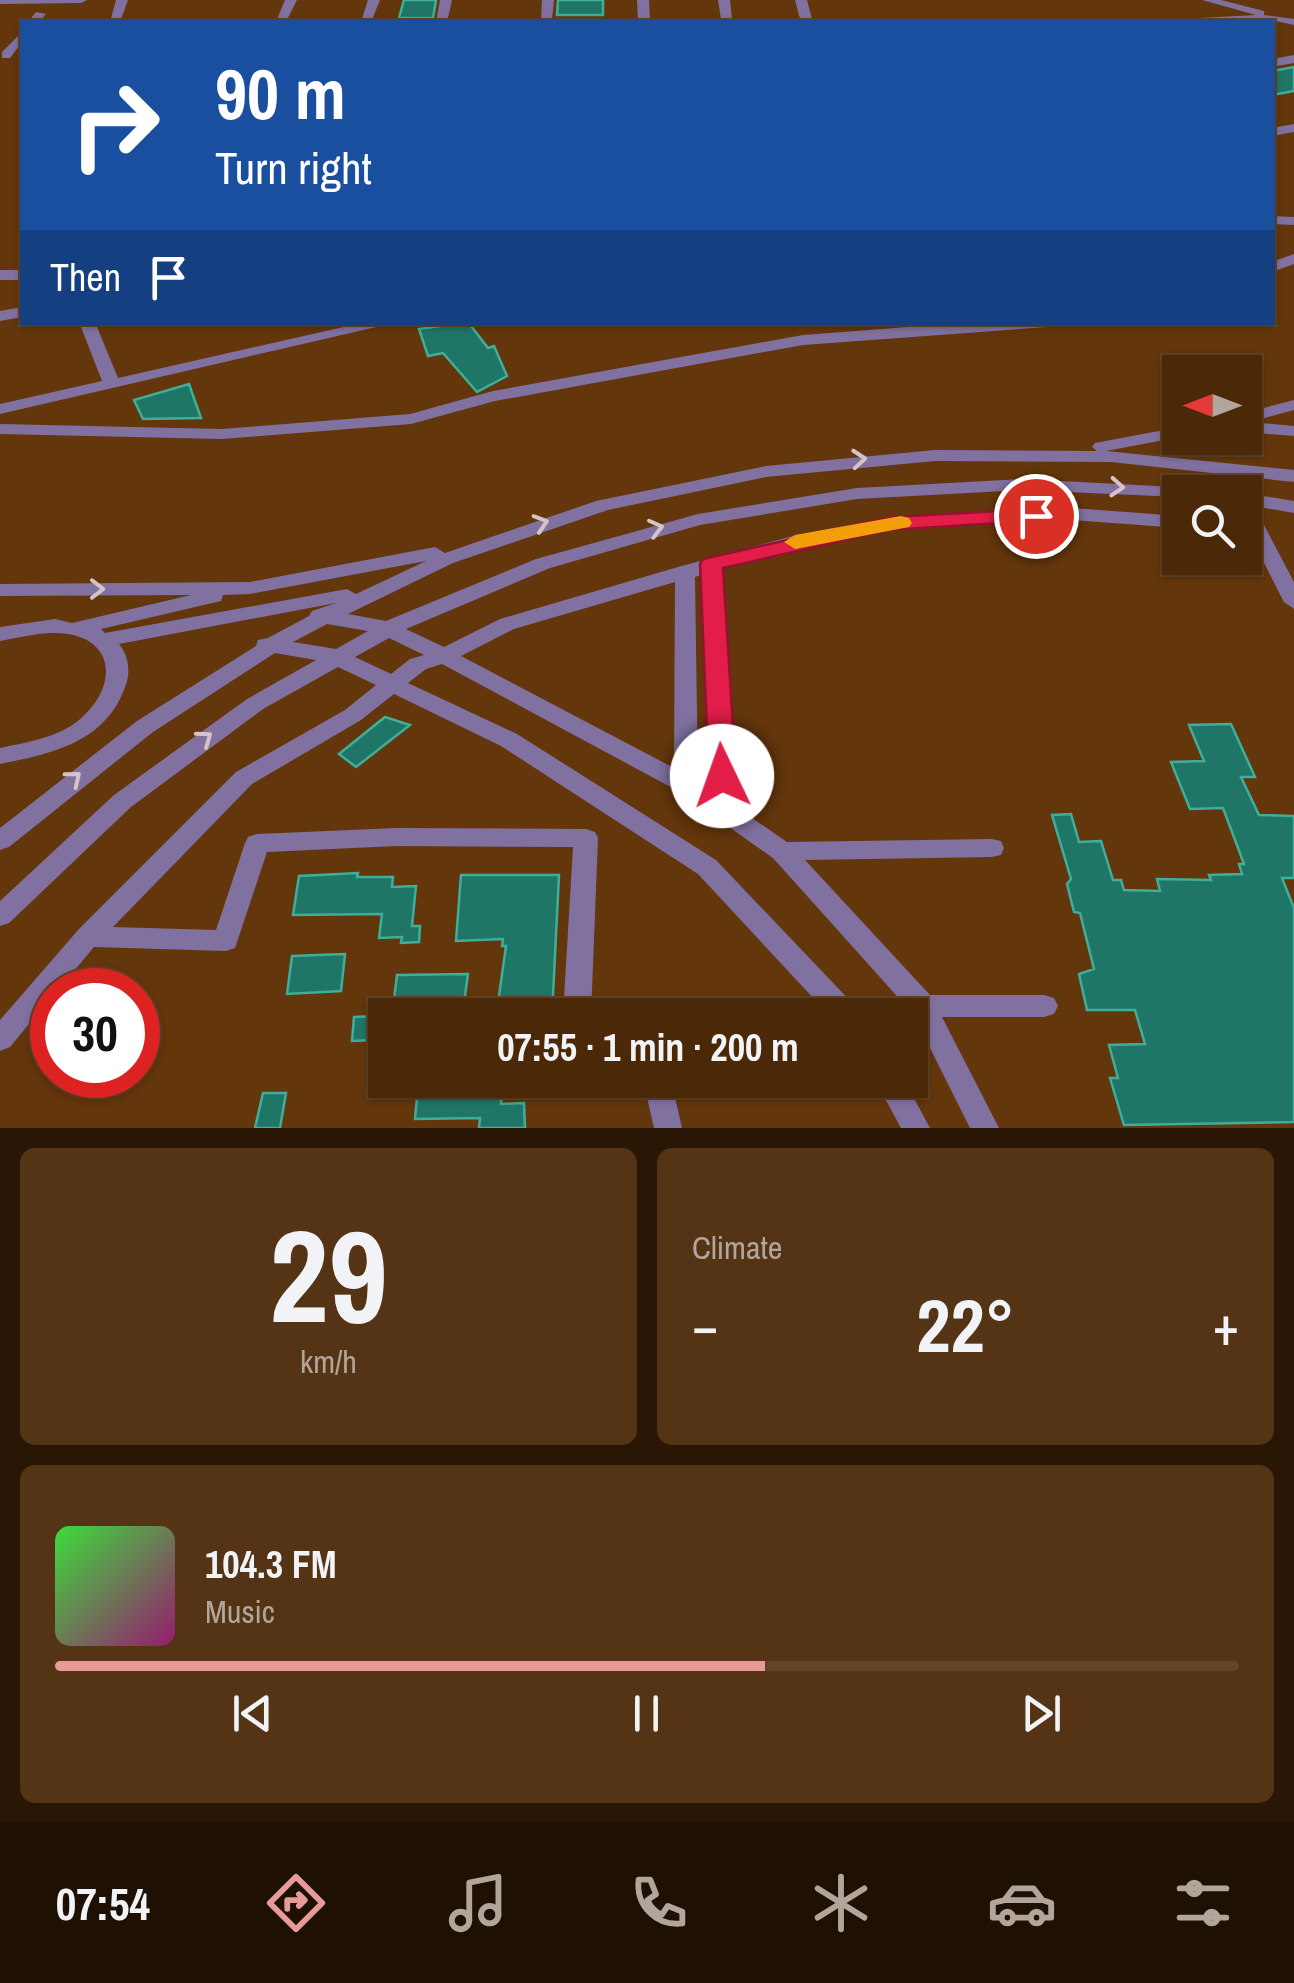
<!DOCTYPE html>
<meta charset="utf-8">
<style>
:root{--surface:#4b2808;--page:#553416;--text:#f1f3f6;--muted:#b2a69c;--line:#624429;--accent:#e69b98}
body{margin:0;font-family:"Archivo Narrow",sans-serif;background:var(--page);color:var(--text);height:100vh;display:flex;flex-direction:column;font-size:38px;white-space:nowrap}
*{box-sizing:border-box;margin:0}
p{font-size:32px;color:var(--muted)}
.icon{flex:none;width:55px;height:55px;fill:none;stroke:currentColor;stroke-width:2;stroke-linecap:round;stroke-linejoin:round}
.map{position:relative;height:1128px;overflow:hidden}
.side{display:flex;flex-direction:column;gap:20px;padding:20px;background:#291604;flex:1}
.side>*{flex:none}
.top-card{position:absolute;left:20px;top:20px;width:1255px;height:305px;border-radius:0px;box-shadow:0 2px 8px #0004,0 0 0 2px var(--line);background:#1a4fa0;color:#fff;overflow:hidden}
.needle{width:65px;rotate:270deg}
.tools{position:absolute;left:1162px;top:355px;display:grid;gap:20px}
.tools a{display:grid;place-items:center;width:100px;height:100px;border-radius:0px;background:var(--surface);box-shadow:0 2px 8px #0004,0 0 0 2px var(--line);font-size:50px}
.speed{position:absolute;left:30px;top:968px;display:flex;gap:20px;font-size:50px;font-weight:700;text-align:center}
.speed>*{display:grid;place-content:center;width:130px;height:130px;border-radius:50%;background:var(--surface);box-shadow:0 2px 8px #0004,0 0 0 2px var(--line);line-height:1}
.speed .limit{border:15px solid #d22;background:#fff;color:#111}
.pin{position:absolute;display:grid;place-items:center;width:85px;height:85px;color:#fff;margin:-42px;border:5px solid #fff;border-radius:50%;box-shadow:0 2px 10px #0007}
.me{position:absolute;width:110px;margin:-55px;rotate:357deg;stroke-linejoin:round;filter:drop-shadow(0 0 8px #0008)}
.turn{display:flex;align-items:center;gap:35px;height:210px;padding:0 30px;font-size:45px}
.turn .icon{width:130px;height:130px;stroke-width:2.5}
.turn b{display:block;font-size:70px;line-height:85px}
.then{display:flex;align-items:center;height:95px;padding:0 30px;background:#0003;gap:20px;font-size:38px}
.big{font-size:75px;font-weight:700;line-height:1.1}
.side .tile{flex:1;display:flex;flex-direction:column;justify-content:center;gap:15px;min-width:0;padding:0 35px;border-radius:15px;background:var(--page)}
.side .dial{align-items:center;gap:0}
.dial b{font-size:130px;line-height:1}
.song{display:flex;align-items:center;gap:30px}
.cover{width:120px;height:120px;border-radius:15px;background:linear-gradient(135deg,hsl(120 70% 55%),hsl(320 70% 35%))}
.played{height:10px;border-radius:5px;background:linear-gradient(90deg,var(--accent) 60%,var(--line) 60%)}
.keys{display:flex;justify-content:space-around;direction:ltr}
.heat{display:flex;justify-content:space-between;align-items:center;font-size:55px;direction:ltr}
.side .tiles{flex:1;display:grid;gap:20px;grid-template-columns:1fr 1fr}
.tile:last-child{grid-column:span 2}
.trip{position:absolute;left:368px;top:998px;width:560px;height:100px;border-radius:0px;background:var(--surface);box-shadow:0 2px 8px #0004,0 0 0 2px var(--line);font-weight:700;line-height:100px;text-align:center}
.tabs{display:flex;height:160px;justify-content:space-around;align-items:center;background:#1e1003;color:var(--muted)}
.tabs .icon{width:70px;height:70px}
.tabs .selected{color:var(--accent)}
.tabs b{font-size:45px;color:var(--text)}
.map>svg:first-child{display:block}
.building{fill:#1f7667;stroke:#3fae9a;stroke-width:2.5}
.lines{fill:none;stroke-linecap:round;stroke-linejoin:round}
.minor{fill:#8071a0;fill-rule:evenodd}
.oneway{stroke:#d6c3c6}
.route{fill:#e11d48;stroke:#92132f;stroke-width:2.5}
.slow{fill:#f59e0b}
</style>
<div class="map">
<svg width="1294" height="1128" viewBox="0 0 1294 1128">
<rect width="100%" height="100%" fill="#64360b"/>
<path class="building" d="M404 0H436L433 18H399Z
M558 0H603V15H557Z
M1294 67V91L1272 95V71Z
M468 322 488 348 494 346 507 376 477 392 443 353 428 356 419 329Z
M189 384 201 418 143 419 134 400Z
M385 717 410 725 356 767 339 754Z
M1231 724 1255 777H1241L1259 815 1294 816V878H1282L1294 908V1122L1124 1125 1110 1078H1118L1109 1045 1145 1044 1135 1010H1087L1079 974 1094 969 1080 913 1074 912 1067 884 1071 879 1052 815 1071 814 1079 842 1101 841 1113 880H1121L1124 890 1160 891 1157 879 1211 880 1209 875 1242 874 1239 864H1244L1223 808 1190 809 1171 762 1204 761 1189 725Z
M358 873 357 877H393L392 887 416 886 412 926H420L419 942 401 943 402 937 379 938 382 914 293 915 299 876Z
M461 875H559L552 1015H514V1010H497L506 946H502L503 939 456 941Z
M345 954 341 991 287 994 292 956Z
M468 974 463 1010 439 1009 438 1015H413L412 1008H393L397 975Z
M377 1016 374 1040 352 1041 354 1017Z
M462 1080H503L501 1104 524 1103 525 1128H479L480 1118 415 1119 418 1086 462 1085Z
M263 1093H286L280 1128H255Z"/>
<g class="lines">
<path class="minor" d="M0 0H87L81 3 0 4Z
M116 0H128L120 22H110Z
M285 0H297L286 22H276Z
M368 0H380L371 22H361Z
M440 0H452L447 22H436Z
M542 0H554L552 19H638L637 0H649L650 19H721L718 0H730L732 19H800L795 0H807L812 19H1180L1256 15 1202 0H1221L1264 11V15L1294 19V25L1276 21 541 22Z
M36 12 46 14 39 22H28Z
M22 32V42L10 58H2V52Z
M1294 55V63L1272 67V59Z
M1294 124V132L1272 136V128Z
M1272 216 1294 217V225L1272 224Z
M1294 254V264L1272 272V262Z
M0 270H22V280H0Z
M22 307V317L0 321V311Z
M79 322H95L118 378 366 322H398L0 414V404L102 381Z
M974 322H1055L1047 327 803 345 495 401 411 424 222 439 0 434V424L222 429 410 414 493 391 803 335Z
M1294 400V410L1250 422 1294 426V436L1245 432V413Z
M1180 427V437L1106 451 1294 470V482L1111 462 935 461 766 477 608 510 453 563 348 614 386 621 536 559 698 514 857 488 1021 479 1195 488 1197 492H1180V497L1021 490 857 499 700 525 550 568 406 629 444 647 500 619 678 567 793 536 891 517 1072 508 1180 516V528L1072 520 891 529 796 547 721 569 736 807 787 842 992 839 1001 841 1004 848 1001 855 992 857 805 860 930 995H1044L1054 998 1058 1006 1054 1014 1044 1017H942L999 1128H970L913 1014 773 858 678 791 442 664 426 669 408 683 517 734 716 860 856 1007 860 1015H829L698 874 501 746 394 694 361 720 252 784 113 927 216 930 245 843 248 837 257 834 397 828 586 829 595 832 598 838 591 1015H563L573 847 397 846 267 852 235 948 226 951 94 947 58 990H52V996L10 1047 0 1051V1020L79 929 236 772 345 710 376 685 338 667 263 709 131 807 9 923 0 926V901L114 795 247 699 316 660 275 653 153 732 9 847 0 850V828L137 721 256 646 258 640 268 638 309 616 312 611 336 603 119 644C129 656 131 673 125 687 106 742 51 754 0 764V748C27 742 57 738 79 720 121 685 115 633 54 633 36 633 17 638 0 641V627L55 619 72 623 191 595 0 596V584L250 582 435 547 445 553 596 501 766 466 935 450 1097 451 1092 447 1095 443ZM426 561 356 594 347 589 105 633 101 629 221 601 223 595 250 594ZM701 575 711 790 698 781 695 577ZM675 582 674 768 461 656 514 629ZM327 624 368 631 336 649 293 642ZM389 638 424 655 410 659 391 674 355 657Z
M1245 493 1294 501V513L1254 506 1294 582V609L1284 602 1245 526Z
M643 1080H671L682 1128H654Z
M875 1080H904L930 1128H901Z"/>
</g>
<defs><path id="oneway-chevron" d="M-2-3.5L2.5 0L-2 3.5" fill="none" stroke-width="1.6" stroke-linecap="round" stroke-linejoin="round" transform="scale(2.5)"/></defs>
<g class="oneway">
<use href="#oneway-chevron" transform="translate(859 459) rotate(-5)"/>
<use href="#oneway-chevron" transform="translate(1117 487) rotate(4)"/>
<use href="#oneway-chevron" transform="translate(541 523) rotate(-18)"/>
<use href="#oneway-chevron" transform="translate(656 528) rotate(-14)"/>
<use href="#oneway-chevron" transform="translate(97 589)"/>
<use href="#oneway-chevron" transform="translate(205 738) rotate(-36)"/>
<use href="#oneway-chevron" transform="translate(74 778) rotate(-39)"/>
</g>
<path class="route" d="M1036 509 1043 511 1047 516 1043 520 890 530 723 568 736 776 732 783H713L709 776 700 564 703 559 890 517Z"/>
<path class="slow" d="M901 516 909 518 912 523 909 527 795 549 784 542 795 535Z"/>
</svg>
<div class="tools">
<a><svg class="needle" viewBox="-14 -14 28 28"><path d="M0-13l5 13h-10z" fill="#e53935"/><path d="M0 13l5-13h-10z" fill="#b2a69c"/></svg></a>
<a><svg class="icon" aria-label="search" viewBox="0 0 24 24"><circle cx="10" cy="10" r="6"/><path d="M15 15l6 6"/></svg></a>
</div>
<div class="speed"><div class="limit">30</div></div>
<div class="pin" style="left:1036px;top:516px;background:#d93025"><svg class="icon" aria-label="arrive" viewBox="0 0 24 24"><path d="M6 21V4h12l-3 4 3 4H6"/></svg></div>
<svg class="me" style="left:722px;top:776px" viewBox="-20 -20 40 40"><circle r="19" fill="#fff"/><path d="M0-13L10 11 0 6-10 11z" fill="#e11d48"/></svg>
<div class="trip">07:55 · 1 min · 200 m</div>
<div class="top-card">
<div class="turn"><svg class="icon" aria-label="right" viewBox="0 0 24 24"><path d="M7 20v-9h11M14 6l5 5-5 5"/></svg><div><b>90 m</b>Turn right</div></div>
<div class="then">Then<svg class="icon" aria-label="arrive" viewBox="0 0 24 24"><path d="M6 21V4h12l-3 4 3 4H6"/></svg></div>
</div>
</div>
<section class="side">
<div class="tiles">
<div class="tile dial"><b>29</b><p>km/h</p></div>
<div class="tile"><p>Climate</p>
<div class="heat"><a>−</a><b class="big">22°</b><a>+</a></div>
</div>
<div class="tile">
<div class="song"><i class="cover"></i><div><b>104.3 FM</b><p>Music</p></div></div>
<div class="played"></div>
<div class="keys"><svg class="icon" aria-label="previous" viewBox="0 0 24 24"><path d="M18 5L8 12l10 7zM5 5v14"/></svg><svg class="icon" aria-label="pause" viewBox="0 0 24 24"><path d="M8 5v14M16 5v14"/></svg><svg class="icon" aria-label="next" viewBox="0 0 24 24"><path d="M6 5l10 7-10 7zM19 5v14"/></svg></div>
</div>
</div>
</section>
<nav class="tabs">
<b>07:54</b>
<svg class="icon selected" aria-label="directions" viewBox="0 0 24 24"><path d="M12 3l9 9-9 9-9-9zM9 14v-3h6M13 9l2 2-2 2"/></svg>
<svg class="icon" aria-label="music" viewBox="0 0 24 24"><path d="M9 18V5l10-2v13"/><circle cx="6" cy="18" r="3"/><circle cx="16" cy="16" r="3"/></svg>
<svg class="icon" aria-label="phone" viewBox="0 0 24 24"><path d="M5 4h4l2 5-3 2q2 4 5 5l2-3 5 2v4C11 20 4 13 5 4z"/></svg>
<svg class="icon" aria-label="climate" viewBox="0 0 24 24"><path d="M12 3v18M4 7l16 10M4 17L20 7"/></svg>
<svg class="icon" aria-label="car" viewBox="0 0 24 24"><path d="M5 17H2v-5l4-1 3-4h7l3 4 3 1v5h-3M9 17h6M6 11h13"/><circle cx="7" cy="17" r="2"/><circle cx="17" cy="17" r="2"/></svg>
<svg class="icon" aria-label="filters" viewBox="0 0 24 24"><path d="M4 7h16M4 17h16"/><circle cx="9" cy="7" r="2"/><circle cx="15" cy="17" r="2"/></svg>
</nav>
